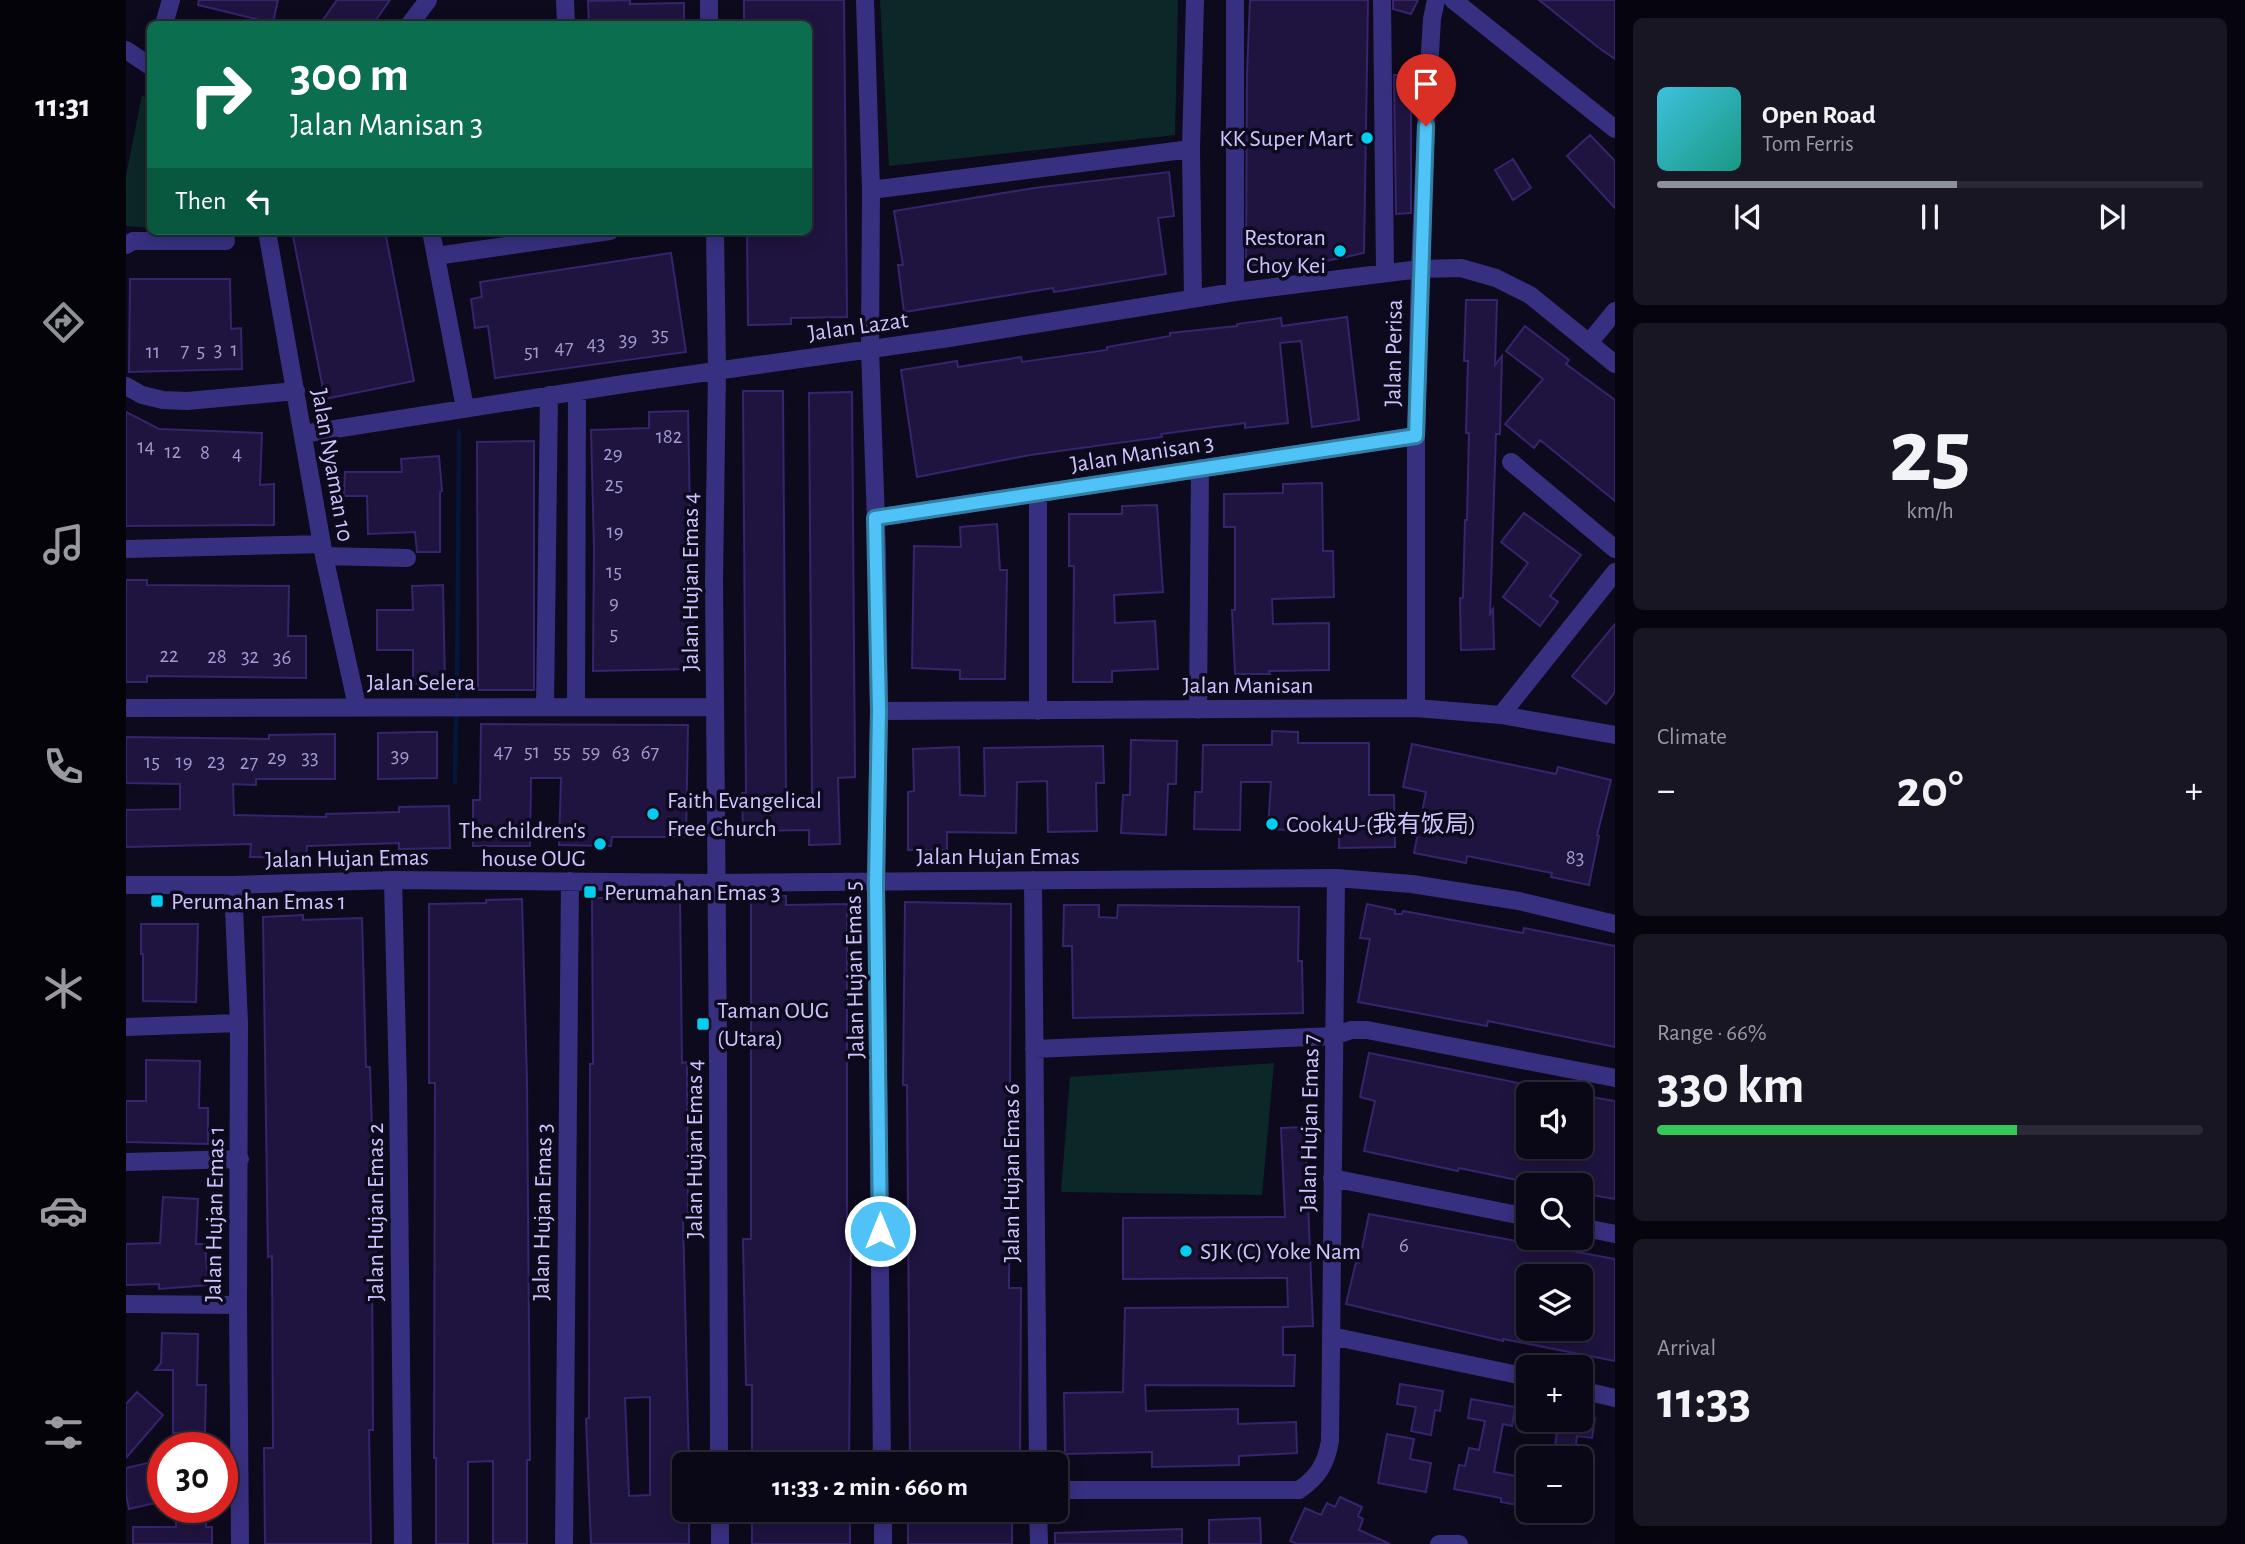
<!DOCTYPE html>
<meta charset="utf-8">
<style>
:root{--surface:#0a0816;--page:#181623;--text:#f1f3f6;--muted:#999aa1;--line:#2a2935;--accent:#8c9099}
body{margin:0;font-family:"Alegreya Sans","Noto Sans SC",sans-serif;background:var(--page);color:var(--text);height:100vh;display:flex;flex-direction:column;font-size:26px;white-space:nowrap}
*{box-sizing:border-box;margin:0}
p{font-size:23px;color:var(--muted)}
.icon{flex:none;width:38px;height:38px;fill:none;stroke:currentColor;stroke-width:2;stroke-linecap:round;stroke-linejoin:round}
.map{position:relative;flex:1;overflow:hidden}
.side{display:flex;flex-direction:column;gap:18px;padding:18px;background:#06040c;width:630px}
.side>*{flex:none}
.hud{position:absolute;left:21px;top:21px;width:665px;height:214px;border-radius:10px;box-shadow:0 4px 18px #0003,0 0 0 2px var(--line);background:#0b6e4f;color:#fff;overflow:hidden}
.tools{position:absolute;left:1390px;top:1082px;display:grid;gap:14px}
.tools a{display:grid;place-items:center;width:77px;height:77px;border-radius:10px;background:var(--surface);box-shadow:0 4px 18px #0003,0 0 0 2px var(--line);font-size:35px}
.speed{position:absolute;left:21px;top:1432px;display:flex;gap:14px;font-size:35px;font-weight:700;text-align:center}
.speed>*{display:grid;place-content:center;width:91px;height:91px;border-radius:50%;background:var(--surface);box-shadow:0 4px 18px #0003,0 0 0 2px var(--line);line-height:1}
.speed .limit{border:10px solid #d22;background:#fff;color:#111}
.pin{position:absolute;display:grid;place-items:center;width:60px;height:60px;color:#fff;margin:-72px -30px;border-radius:50% 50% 50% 0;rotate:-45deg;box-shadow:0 0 7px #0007}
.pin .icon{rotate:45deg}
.me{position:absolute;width:77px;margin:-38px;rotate:0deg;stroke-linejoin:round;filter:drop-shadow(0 0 5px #0008)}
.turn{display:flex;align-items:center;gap:24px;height:147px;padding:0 28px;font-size:32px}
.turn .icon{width:91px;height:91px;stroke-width:2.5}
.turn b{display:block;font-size:49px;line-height:60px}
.then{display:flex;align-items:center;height:66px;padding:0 28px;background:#0003;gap:14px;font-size:26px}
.big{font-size:52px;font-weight:700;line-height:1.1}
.side .widget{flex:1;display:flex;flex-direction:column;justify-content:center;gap:10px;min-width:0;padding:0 24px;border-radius:10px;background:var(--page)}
.side .dial{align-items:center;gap:0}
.dial b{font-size:91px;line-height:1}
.song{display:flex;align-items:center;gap:21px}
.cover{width:84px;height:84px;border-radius:10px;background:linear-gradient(135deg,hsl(190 70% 55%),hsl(170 70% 35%))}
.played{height:7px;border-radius:4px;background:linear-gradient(90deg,var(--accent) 55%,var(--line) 55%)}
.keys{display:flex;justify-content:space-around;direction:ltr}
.heat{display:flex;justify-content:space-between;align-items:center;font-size:38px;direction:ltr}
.charge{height:10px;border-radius:5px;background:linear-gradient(90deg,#34c759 66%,var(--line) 0)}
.trip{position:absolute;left:546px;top:1452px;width:396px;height:70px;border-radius:10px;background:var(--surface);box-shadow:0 4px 18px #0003,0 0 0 2px var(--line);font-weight:700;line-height:70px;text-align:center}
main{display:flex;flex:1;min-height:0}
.tabs{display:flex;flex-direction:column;width:126px;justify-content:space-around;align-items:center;background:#040309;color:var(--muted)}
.tabs .icon{width:49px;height:49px}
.tabs .on{color:var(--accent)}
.tabs b{font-size:32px;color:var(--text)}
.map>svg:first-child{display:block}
.green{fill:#0c2727}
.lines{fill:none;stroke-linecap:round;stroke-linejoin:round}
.stream{stroke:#05163b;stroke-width:4.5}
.building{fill:#1f143f;stroke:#36246d;stroke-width:2;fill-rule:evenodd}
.minor{stroke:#373080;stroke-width:18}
.route-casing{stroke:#337fa1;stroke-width:18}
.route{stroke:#4fc3f7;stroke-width:12}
.poi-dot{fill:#00cff0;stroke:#0e0a1d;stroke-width:2.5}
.labels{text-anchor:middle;stroke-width:7;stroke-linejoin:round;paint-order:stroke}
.number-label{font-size:21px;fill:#a299cf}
.poi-label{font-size:24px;fill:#cec5ff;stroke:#0e0a1d;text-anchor:start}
.street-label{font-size:24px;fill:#cec5ff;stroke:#0e0a1d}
</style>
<main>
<nav class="tabs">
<b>11:31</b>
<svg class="icon on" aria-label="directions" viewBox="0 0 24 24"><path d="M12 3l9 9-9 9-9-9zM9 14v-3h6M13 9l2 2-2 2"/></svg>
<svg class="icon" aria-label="music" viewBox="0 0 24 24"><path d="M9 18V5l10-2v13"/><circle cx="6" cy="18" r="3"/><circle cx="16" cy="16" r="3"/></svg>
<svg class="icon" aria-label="phone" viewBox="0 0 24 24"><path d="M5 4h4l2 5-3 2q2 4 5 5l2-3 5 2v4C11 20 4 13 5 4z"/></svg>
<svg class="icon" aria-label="climate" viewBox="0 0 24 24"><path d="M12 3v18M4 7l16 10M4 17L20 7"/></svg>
<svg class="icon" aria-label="car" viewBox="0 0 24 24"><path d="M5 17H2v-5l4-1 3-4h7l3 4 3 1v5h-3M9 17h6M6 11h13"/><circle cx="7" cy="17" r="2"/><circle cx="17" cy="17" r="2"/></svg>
<svg class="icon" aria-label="filters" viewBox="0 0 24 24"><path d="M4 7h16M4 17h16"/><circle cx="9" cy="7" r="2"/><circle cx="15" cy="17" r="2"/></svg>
</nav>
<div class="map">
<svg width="1489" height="1544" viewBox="0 0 1489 1544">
<rect width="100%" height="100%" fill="#0e0a1d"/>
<path class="green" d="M754 0H1052L1049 135 763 166Z
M16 95 24 101V228L0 226V176Z
M1148 1063 1136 1195 935 1192 944 1077Z"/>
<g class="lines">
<path class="stream" d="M331 696 333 431
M329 782 330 718"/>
</g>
<path class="building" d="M73 0H152L147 23 72 5Z
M211 0H264L247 24H194Z
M504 0V4L558 3V24H463L462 1Z
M618 0H718L721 317 665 318V324L622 325 621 231H682V24H618Z
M1124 0H1242L1238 253 1181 265H1120L1121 74Z
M1267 0H1292L1285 14 1267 9Z
M1413 0H1489V59L1473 48Z
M1268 75H1285V213L1270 214Z
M1464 135 1489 161V208L1441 156Z
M1387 159 1405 188 1387 200 1369 170Z
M1043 172 1048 216 1032 218 1040 274 928 292 927 288 778 312 772 265H777L768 211 908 188Z
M166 231H259L288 381 199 399Z
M545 253 560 352 369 378 362 326 349 328 345 299 356 297 354 282Z
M4 279H104L105 329 115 328 116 369 3 372Z
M1340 300H1371L1369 365 1376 356 1374 434H1370L1364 614 1367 609 1368 649 1335 650 1334 598H1337L1339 520H1341L1343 433H1340L1342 361H1338Z
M1221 317 1233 420 1186 427 1175 341 1154 343 1162 423 1119 428V423L1035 434 1036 437 904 455 791 477 775 370 831 361 832 367 895 357 896 362 981 350V347L1044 336V333L1111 326V324L1155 318 1156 326Z
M1399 326 1443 360 1440 364 1489 400V501L1414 440 1408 448 1379 424 1417 379 1380 351Z
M617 391H657L660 797 686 796 683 393 726 392 729 777 712 778 714 844 683 845V830L617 831 616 793H620Z
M562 411 567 669 467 671 468 548 465 430 523 428V412Z
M0 412 33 429 136 433 134 485 148 484V525L0 526Z
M408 441V690H352L351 442Z
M313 456 316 491 314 492V552H291L289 532 242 534 241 496H218L219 472H276L275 459Z
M1196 483 1197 551H1207L1208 597 1146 599 1147 624 1203 623V670L1143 671 1144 674H1109L1106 610H1109V527H1098V494L1157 493V484Z
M1031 505 1037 592 988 595 989 623 1029 621 1032 669 986 671V682H947L948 566H943V514H996V506Z
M1398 513 1455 555 1424 596 1432 602 1414 626 1377 597 1402 563 1375 542Z
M871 524 874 570H881L879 679H834V670L786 668 788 546 835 547 834 527Z
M0 580H21V585L163 586 162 636H180V678L21 676V682H0Z
M317 585 319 684H287V650H251V610H287L286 586Z
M1489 624V692L1480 704 1446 676Z
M355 724 562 725 560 837H486L485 846 433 845 435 778H405L404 846H347V800H354Z
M1146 731 1172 732V743H1243V795H1268L1269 847 1213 848V833L1142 829 1145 782H1115L1114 830 1068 829 1069 792H1076L1077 745H1146Z
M296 732H311V778L252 779V733Z
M209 734V779H130V785L107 784 108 815 200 817V814L273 812V807L323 806 324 848 273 849V843L181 846 180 858 124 857 125 844 0 847V810L54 809V784L0 783V737L143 739V735Z
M1005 740 1051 741 1050 784H1042L1040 835 995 833 997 795H1004Z
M1286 744 1430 774 1432 767 1485 780 1471 835 1473 836 1463 885 1425 877 1426 873 1341 856 1340 863 1288 853 1300 792 1277 787Z
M977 746 978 783H970L971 831 922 832 921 781 891 782 890 833 821 832V850H782V792L788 791 787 749 833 747 834 795 859 796 858 748Z
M660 896V905L721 904V1233H725L723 1465H626V1385H620L617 1239H625V897Z
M554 897 556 1063 561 1062 562 1219H557L563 1465H558V1510H563V1544H465L460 1419 463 1418 464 1064H467L466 898ZM524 1397V1495L503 1496 499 1398Z
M396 899 401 1081 404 1460H401V1544H367V1461L342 1462V1544H310V1458H308L309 1083H303V904L360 903V900Z
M779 902 885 904 883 1288H895L894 1465H784L781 1085H777Z
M1241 904 1269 910V914H1276L1277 911 1397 933 1398 928 1489 946V1047L1362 1021 1361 1026 1232 1002 1244 939 1234 938Z
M938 905H973V917L991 918 992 905 1173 907 1172 961H1176L1177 1013 947 1018 946 946H937Z
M177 915V920L236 918 240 1067H244L250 1257H246L247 1430H243L245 1544H139L138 1448H147L146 1256 142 1257 137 917Z
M15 924H72L70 1002 17 1001V954H15Z
M1243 1053 1402 1085V1146L1454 1155V1095L1489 1101V1199L1454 1193V1185H1415L1333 1168 1332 1171 1238 1151 1249 1101 1234 1097Z
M20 1060 74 1061 73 1108H82V1144L0 1142V1101H20Z
M1179 1127 1187 1326 1157 1327V1355H1169L1168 1386 1019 1385 1020 1411 1112 1409V1424L1170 1422 1171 1453 1113 1456V1465L1026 1467V1452L939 1454 938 1393 997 1392 999 1308 1162 1307 1161 1278 997 1279V1218L1159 1217 1155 1128Z
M37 1197 72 1199 70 1244H79L82 1285 33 1289V1284L0 1285V1244L34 1243Z
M1243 1214 1489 1259V1361L1377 1339V1341L1220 1304 1230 1262 1233 1263ZM1402 1276H1454V1328H1402Z
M36 1333 72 1334 71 1385H80L79 1433H47V1370H29L35 1363Z
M1274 1384 1317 1391 1314 1411 1309 1410 1305 1435 1285 1431 1290 1407 1271 1404Z
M11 1392 37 1415 0 1458V1404Z
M1345 1399 1389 1407 1386 1426 1377 1424 1368 1472 1402 1478V1507L1375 1502V1498L1328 1489 1333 1465 1339 1466 1343 1448 1353 1450 1359 1421 1342 1418Z
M1454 1416 1469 1418 1466 1438 1451 1436 1448 1458H1427L1431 1433 1391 1427V1419H1454Z
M1261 1434 1288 1439 1284 1459 1305 1463 1300 1492 1252 1483Z
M26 1462 34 1502 3 1509 0 1495V1468Z
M1214 1497 1236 1507 1232 1516 1237 1519 1233 1530 1264 1544H1171L1164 1541 1179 1508 1195 1515 1201 1503 1209 1507Z
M50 1507H80V1527H86V1544H7V1527H50Z
M626 1510H724V1544H626Z
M782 1510H886V1544H782Z
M1134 1518 1135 1544H1083V1520Z
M1056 1529V1544H929V1533Z"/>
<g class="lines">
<path class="minor" d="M439 0 440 24
M583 0V24
M739 0 745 190 744 349 751 551 753 711 750 882 756 1465
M1109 0V292
M1256 0 1259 271
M1327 0 1489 129
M38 24 45 0
M284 24 302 0
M0 50 24 66
M745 190 1065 149
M141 231 198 556 231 706
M305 231 339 408
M589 231 591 370 588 580 592 1060 593 1465
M0 245 7 241H100
M310 256 484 231
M1067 299 1065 149 1069 0
M1463 343 1489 311
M0 386 16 395 37 400 61 401 170 391
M177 434 498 384 823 338 1109 292 1294 269 1335 268 1370 278 1404 295 1489 364
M1385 462 1489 549
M912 493V711
M749 518 1290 436
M0 549 196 544
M198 556 281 558
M419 706 423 395
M450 706 451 391
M0 708 589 707
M1290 708V436L1294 269 1301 102 1306 19 1310 0
M1072 710 1074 468
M753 711 1290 708 1375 715 1489 735
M1375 715 1489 572
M267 880 272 1087 277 1544
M907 880 912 1465
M0 885H107L267 880 589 883 1210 878 1286 884 1393 901 1489 924
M107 885 113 1023 112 1305 114 1544
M0 1027 113 1023
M908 1049 1208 1036 1225 1030H1241L1489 1078
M0 1162 114 1159
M1206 1178 1402 1217
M1454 1227 1489 1234
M0 1304 112 1305
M1205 1336 1402 1377
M1454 1390 1489 1398
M929 1490H1173C1192 1477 1200 1464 1204 1441L1210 878
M594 1510V1544
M757 1510V1544
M912 1510 913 1544
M438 1544 444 881
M1313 1544H1333"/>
</g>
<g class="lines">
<defs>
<path id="route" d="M754 1231 750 882 753 711 749 518 1290 436 1300 126"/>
</defs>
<use href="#route" class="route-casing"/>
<use href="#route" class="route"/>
</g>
<g class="poi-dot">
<circle cx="1241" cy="138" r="7"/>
<circle cx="1214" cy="251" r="7"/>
<circle cx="527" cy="814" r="7"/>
<circle cx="1146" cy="824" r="7"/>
<circle cx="474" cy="844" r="7"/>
<rect x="457" y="885" width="14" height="14" rx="3.5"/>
<rect x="24" y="894" width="14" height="14" rx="3.5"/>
<rect x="570" y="1017" width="14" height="14" rx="3.5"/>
<circle cx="1060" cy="1251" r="7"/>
</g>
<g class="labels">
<g class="number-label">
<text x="534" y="341">35</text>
<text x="502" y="346">39</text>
<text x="470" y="350">43</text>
<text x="438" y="354">47</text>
<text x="92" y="356">3</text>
<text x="108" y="356">1</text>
<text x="59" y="357">7</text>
<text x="75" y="357">5</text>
<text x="27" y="358">11</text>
<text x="406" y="358">51</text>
<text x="543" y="443">182</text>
<text x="20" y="453">14</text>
<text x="47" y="458">12</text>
<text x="79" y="459">8</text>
<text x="111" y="460">4</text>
<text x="487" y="460">29</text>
<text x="488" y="491">25</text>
<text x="489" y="538">19</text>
<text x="488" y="578">15</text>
<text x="488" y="609">9</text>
<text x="488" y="640">5</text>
<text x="43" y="662">22</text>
<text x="91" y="663">28</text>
<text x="124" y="663">32</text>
<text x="156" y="664">36</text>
<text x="377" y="758">47</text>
<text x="406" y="758">51</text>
<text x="436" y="758">55</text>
<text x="465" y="758">59</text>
<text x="495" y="759">63</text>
<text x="524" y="759">67</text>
<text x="274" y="762">39</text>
<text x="151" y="764">29</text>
<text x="184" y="764">33</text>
<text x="26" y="768">15</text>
<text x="58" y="768">19</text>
<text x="90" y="768">23</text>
<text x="123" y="769">27</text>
<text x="1449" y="864">83</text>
<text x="1278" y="1252">6</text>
</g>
<g class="poi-label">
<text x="1227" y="146" text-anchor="end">KK Super Mart</text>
<text x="1200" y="245" text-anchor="end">Restoran<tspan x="1200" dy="28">Choy Kei</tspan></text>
<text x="541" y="808">Faith Evangelical<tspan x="541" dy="28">Free Church</tspan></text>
<text x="1160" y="832">Cook4U-(我有饭局)</text>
<text x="460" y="838" text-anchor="end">The children's<tspan x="460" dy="28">house OUG</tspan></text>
<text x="478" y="900">Perumahan Emas 3</text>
<text x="45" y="909">Perumahan Emas 1</text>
<text x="591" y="1018">Taman OUG<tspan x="591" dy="28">(Utara)</tspan></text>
<text x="1074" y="1259">SJK (C) Yoke Nam</text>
</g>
<g class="street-label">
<text transform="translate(732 326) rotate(-8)" y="8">Jalan Lazat</text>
<text transform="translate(1267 353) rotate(-89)" y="8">Jalan Perisa</text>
<text transform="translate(1016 453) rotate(-9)" y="8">Jalan Manisan 3</text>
<text transform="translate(207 465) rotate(80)" y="8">Jalan Nyaman 10</text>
<text transform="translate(564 582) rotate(-90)" y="8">Jalan Hujan Emas 4</text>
<text x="295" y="690">Jalan Selera</text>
<text x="1122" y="693">Jalan Manisan</text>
<text x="872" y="864">Jalan Hujan Emas</text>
<text transform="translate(221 858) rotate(-1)" y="8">Jalan Hujan Emas</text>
<text transform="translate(728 970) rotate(-91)" y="8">Jalan Hujan Emas 5</text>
<text transform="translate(1183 1123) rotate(-89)" y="8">Jalan Hujan Emas 7</text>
<text transform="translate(568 1149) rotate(-90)" y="8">Jalan Hujan Emas 4</text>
<text transform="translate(885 1173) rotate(-90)" y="8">Jalan Hujan Emas 6</text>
<text transform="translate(249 1212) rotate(-90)" y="8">Jalan Hujan Emas 2</text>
<text transform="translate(416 1212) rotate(-89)" y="8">Jalan Hujan Emas 3</text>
<text transform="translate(88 1214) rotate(-89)" y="8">Jalan Hujan Emas 1</text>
</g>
</g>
</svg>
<div class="tools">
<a><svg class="icon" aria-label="sound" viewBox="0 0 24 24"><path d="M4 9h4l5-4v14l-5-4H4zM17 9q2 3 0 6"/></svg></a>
<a><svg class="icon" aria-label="search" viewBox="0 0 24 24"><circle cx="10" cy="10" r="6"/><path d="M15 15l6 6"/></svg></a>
<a><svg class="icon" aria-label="layers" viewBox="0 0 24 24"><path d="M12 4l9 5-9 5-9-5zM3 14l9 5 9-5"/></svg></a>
<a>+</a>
<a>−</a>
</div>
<div class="speed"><div class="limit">30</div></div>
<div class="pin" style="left:1300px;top:126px;background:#d93025"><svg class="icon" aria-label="arrive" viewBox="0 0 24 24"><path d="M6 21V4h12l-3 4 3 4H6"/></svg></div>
<svg class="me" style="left:754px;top:1231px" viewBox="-20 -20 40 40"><circle r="17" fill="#4fc3f7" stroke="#fff" stroke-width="3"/><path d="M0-11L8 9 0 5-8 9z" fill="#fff"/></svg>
<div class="trip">11:33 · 2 min · 660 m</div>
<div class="hud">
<div class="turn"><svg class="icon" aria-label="right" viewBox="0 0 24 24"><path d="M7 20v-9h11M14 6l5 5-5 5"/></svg><div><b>300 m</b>Jalan Manisan 3</div></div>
<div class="then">Then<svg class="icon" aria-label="left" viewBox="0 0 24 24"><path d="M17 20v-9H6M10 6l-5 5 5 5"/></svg></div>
</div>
</div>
<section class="side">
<div class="widget">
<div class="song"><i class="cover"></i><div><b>Open Road</b><p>Tom Ferris</p></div></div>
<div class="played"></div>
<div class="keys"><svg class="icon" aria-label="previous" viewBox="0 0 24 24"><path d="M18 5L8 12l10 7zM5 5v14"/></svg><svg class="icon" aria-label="pause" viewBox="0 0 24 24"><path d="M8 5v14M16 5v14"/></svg><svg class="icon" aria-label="next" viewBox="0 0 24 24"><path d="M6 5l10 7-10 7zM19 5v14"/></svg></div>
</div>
<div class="widget dial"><b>25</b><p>km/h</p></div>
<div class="widget"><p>Climate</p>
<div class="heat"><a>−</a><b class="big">20°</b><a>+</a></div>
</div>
<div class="widget"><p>Range · 66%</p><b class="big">330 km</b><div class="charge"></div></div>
<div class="widget"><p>Arrival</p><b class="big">11:33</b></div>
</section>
</main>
